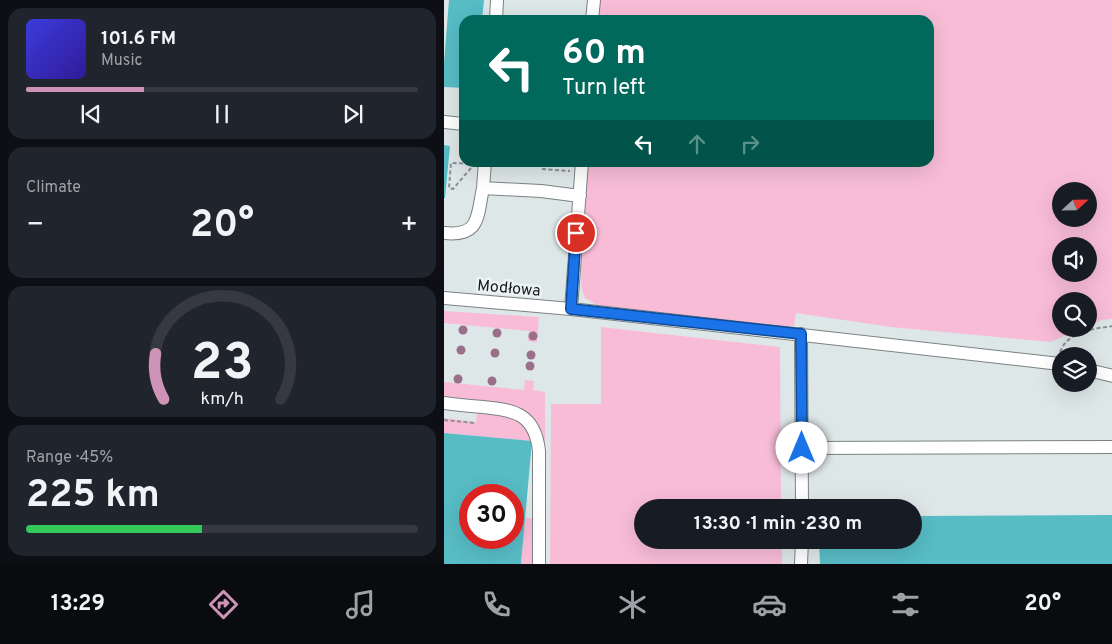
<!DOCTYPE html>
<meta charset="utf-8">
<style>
:root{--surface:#171b24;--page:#20242c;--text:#f1f3f6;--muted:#9ea1a6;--line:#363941;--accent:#ce94b8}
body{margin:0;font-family:Overpass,sans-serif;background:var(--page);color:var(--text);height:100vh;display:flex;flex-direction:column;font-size:19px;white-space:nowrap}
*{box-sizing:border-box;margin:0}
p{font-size:16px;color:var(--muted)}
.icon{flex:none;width:28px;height:28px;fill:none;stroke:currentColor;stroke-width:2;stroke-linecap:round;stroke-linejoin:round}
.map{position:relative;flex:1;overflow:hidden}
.side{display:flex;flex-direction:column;gap:8px;padding:8px;background:#0d0f14;width:444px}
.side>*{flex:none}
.banner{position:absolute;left:15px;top:15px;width:475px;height:152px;border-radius:15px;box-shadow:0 5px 20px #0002;background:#00695c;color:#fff;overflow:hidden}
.needle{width:32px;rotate:68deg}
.fabs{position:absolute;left:608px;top:182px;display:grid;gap:10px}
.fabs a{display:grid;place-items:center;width:45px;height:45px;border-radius:50%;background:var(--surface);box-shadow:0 5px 20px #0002;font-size:25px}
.speed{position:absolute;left:15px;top:484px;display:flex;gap:10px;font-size:25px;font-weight:700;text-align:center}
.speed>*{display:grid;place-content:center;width:65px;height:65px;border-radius:50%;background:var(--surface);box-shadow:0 5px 20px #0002;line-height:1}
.speed .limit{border:8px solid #d22;background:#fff;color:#111}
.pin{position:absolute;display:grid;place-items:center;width:42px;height:42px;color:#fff;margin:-21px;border:2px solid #fff;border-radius:50%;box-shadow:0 1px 5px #0007}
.me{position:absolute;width:55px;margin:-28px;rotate:0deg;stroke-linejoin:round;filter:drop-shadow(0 0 4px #0008)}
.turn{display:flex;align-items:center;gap:18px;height:105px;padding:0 20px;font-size:22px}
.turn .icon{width:65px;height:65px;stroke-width:2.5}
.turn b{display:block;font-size:35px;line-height:42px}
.lanes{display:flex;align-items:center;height:48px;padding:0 20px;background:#0003;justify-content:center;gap:25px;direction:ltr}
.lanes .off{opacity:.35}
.big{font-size:38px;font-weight:700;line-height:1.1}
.side .tile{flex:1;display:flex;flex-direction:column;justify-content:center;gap:8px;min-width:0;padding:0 18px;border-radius:15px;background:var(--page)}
.side .dial{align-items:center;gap:0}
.dial svg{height:130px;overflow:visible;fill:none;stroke:var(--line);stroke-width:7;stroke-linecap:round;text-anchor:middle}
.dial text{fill:var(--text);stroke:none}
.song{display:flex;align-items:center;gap:15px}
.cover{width:60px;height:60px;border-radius:8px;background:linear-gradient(135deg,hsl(240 70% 55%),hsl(250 70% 35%))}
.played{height:5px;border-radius:2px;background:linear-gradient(90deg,var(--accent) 30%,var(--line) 30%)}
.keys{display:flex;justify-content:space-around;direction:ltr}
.heat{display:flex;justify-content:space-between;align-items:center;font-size:28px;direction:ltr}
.charge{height:8px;border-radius:4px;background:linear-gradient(90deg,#34c759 45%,var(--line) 0)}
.trip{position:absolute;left:190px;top:499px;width:288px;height:50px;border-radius:25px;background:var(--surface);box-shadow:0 5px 20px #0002;font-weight:700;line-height:50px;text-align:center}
.menu{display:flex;height:80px;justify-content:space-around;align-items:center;background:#090b0e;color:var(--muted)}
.menu .icon{width:35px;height:35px}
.menu .active{color:var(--accent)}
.menu b{font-size:22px;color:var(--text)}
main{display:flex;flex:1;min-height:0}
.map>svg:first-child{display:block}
.green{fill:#f8bcd7;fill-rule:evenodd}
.building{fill:#58bcc5;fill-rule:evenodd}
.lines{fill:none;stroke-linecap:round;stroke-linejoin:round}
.minor-casing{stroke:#7a8283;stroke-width:14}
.path{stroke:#8a9091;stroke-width:2;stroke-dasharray:4 2.5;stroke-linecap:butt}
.minor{stroke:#fff;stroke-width:12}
.tree{fill:#996f8a}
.route-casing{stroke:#114b97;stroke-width:12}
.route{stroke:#1a73e8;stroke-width:9}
.labels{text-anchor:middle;stroke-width:5;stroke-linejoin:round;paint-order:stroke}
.street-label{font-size:16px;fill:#181b1b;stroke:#ebf4f5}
</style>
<main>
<section class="side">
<div class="tile">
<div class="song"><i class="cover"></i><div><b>101.6 FM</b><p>Music</p></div></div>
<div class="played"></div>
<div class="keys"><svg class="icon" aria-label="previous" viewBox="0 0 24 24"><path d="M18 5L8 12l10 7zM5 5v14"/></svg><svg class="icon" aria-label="pause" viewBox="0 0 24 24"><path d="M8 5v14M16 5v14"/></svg><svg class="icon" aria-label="next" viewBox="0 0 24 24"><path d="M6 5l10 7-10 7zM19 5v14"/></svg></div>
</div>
<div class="tile"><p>Climate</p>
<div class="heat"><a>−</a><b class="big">20°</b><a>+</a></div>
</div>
<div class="tile dial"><svg viewBox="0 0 100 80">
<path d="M14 69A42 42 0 1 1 86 69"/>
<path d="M14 69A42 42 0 0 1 9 41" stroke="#ce94b8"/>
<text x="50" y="56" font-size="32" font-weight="700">23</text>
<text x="50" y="72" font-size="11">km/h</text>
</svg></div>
<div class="tile"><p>Range · 45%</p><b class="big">225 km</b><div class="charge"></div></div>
</section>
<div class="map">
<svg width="669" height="564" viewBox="0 0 669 564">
<rect width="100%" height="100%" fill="#dee7e8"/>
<path class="green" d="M155 0H668V319L657 320 644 326V301H616V329H637L606 342 447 327 352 313 350 327 156 307 141 298 138 290 137 282V259L143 163 485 162V20H154ZM616 191H644V219H616ZM616 246H644V274H616Z
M0 311 95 317 93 342 84 341 85 331 0 323Z
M157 327 336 347 337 507 199 508V540H338V564H106L107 404H157Z
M81 380 90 381 89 390 101 392V446C92 410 77 405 43 402 28 401 14 399 0 398V382L80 390Z
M33 412 70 416 82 424 88 441 0 433V418L32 422Z
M81 518H88L91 522 90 564H77Z"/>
<path class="building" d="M5 0H40L38 20H20V88L0 87V63Z
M0 145 6 146 1 198H0Z
M0 433 88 441 77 564H0ZM26 495H69V538H26Z
M669 515V564H376L375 540H469V516Z"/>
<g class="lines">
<defs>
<path id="minor" d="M52 20 53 0
M148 20 150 0
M0 122 20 124
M41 162 39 188 97 191 136 196
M0 233C36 237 33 217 39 188
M0 298 127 309 616 364
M127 309 138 162
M357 334 358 508
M644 370 669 376
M0 403C13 405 26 406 39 407 71 410 91 414 95 451V564
M358 448 669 447
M357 564 358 540"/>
</defs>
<use href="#minor" class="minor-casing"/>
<path class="path" d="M27 168 9 189 5 188 7 163 29 164
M98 169 126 171
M616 352C624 331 649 329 669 326
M0 420 31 423"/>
<use href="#minor" class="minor"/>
</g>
<g class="tree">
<circle cx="19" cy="330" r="4.5"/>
<circle cx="53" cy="333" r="4.5"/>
<circle cx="89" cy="336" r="4.5"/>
<circle cx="17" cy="350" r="4.5"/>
<circle cx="51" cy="353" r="4.5"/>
<circle cx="87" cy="355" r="4.5"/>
<circle cx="86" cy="366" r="4.5"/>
<circle cx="14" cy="379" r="4.5"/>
<circle cx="48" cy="381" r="4.5"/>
</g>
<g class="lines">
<defs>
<path id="route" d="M132 233 127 309 357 334 358 448"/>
</defs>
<use href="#route" class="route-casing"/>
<use href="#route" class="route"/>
</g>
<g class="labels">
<g class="street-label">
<text transform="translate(65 287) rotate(5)" y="6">Modłowa</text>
</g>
</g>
</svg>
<div class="fabs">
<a><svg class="needle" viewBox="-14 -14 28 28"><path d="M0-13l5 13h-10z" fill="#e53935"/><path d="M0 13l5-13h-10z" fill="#9ea1a6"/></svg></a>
<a><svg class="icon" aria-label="sound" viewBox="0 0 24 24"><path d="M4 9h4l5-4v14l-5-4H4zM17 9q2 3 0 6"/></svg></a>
<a><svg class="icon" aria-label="search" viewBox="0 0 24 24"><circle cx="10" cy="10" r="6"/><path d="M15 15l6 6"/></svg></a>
<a><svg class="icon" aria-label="layers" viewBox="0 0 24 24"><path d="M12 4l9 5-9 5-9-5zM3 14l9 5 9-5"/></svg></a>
</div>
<div class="speed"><div class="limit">30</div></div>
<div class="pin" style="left:132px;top:233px;background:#d93025"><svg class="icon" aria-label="arrive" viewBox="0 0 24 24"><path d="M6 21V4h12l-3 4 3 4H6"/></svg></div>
<svg class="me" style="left:358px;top:448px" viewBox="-20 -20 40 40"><circle r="19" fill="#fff"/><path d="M0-13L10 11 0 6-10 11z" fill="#1a73e8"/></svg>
<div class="trip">13:30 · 1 min · 230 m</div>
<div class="banner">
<div class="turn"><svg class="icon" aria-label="left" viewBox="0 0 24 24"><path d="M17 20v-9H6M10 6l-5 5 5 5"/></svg><div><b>60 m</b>Turn left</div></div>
<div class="lanes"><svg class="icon" aria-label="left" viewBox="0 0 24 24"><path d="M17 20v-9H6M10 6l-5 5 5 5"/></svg><svg class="icon off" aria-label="ahead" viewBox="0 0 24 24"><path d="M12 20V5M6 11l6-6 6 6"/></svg><svg class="icon off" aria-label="right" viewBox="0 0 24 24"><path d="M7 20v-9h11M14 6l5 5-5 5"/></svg></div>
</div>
</div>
</main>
<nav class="menu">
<b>13:29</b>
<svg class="icon active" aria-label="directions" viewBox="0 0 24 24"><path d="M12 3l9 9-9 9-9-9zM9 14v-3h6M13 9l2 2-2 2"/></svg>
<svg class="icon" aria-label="music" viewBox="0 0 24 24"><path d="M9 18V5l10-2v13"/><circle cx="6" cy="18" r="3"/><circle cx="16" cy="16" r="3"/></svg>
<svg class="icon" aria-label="phone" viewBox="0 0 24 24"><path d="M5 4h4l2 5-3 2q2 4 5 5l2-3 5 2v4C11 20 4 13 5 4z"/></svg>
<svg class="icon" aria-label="climate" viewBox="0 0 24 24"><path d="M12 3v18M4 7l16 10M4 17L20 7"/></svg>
<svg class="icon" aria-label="car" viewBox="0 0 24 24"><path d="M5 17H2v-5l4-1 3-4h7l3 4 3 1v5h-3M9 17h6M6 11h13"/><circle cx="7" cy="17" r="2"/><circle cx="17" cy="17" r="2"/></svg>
<svg class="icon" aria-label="filters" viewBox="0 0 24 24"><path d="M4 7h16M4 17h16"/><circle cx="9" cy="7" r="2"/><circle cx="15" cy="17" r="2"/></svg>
<b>20°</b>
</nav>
